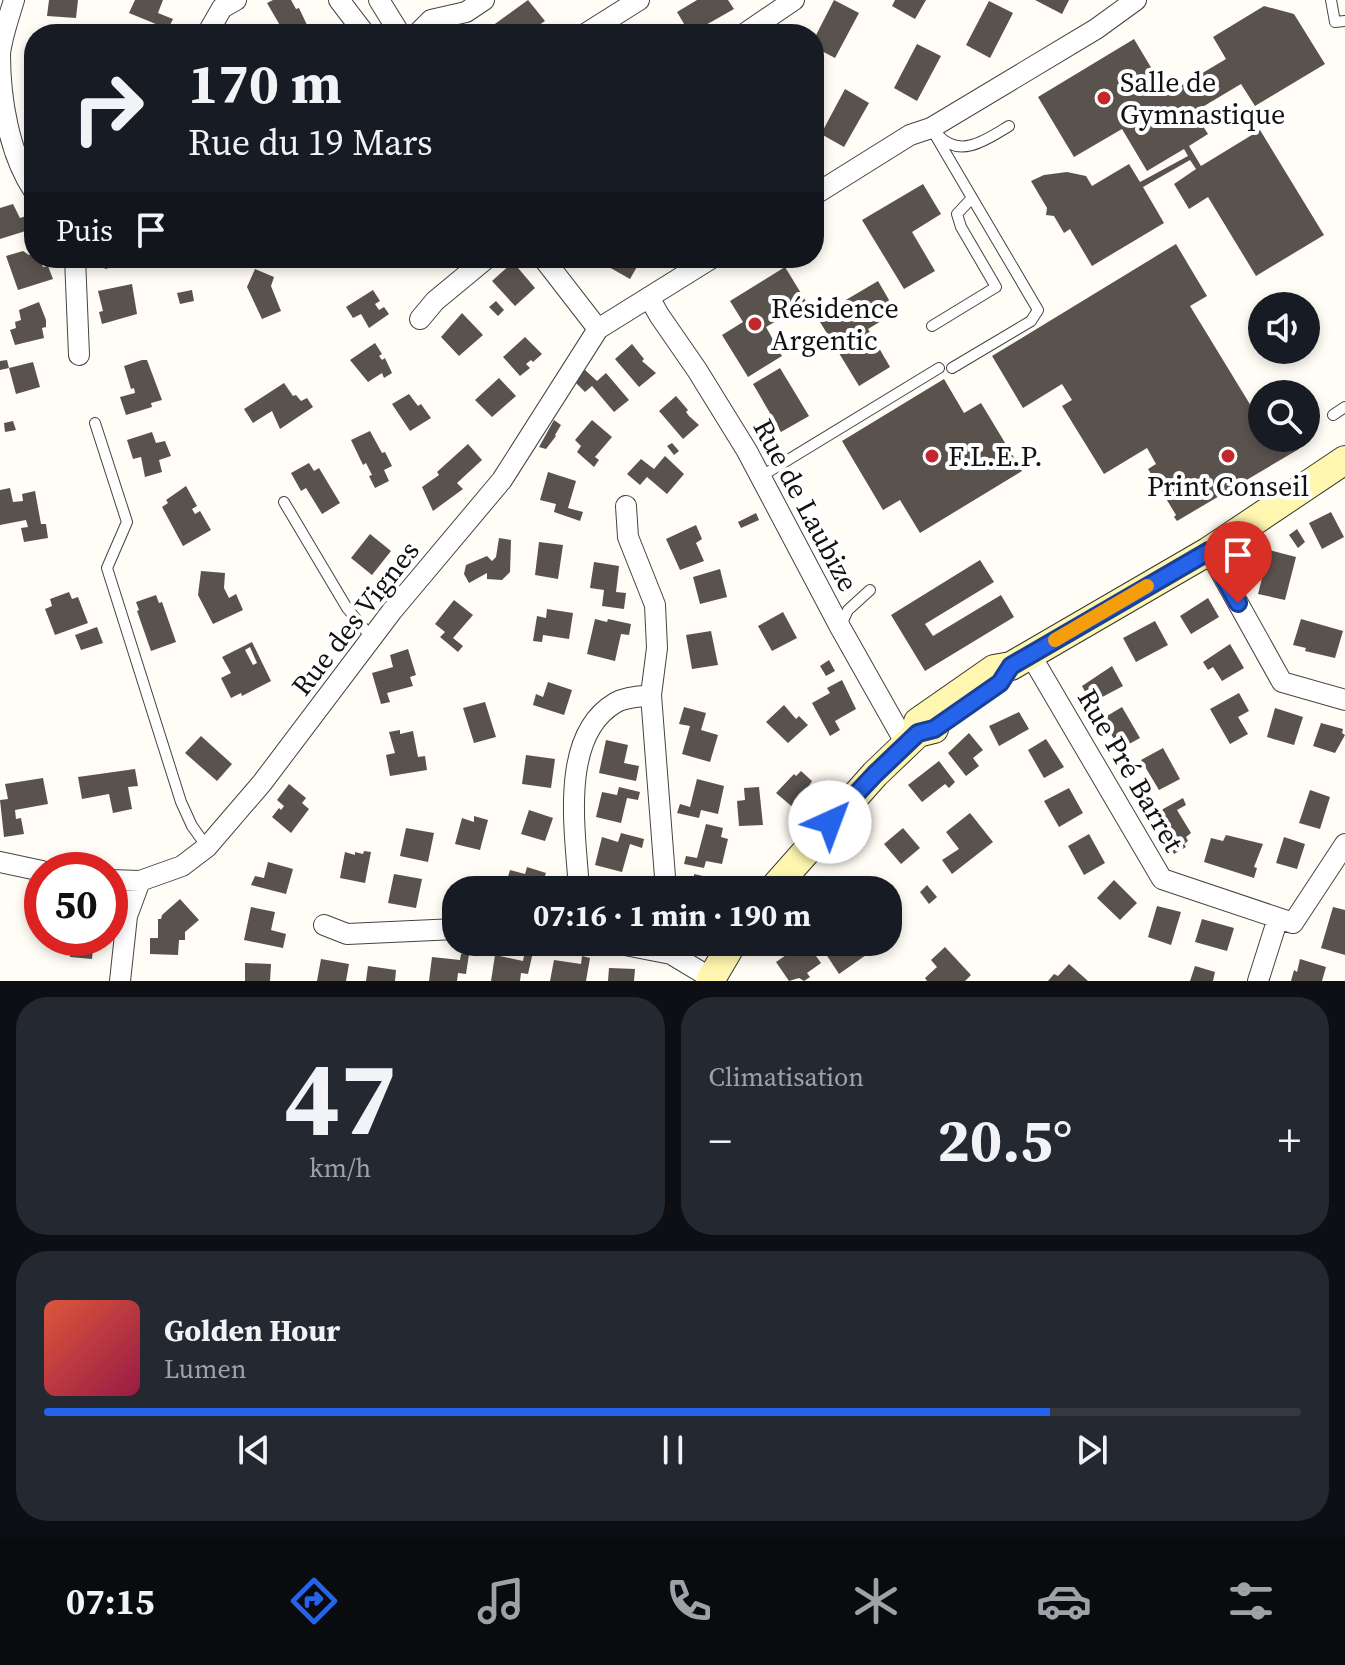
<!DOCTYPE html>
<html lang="fr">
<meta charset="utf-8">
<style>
:root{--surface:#171b24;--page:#242831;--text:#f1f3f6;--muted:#9ea1a6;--line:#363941;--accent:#2563eb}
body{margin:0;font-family:"Source Serif 4",serif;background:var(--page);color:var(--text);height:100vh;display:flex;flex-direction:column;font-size:30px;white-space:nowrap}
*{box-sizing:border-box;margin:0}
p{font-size:26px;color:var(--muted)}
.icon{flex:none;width:44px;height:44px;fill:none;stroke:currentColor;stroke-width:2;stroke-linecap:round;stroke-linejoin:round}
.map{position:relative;height:981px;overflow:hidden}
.panel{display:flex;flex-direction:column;gap:16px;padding:16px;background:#0d0f14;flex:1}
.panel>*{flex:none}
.guide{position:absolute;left:24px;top:24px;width:800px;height:244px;border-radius:32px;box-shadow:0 4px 12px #0003;background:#171b24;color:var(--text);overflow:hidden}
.fabs{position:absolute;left:1248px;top:292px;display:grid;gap:16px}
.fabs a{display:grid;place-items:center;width:72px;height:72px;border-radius:50%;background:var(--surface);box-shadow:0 4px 12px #0003;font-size:40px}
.speed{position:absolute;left:24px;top:852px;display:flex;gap:16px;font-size:40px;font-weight:700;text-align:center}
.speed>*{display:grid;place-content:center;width:104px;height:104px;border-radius:50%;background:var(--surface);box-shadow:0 4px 12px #0003;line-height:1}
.speed .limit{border:12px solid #d22;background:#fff;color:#111}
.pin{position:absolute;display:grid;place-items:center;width:68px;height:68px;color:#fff;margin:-82px -34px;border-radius:50% 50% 50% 0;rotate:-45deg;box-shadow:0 0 8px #0007}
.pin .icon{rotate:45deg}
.me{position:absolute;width:88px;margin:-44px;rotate:43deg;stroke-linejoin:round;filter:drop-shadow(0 0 6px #0008)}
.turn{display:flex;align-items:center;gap:28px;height:168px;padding:0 32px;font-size:36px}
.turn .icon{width:104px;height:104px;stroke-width:2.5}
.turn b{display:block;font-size:56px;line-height:68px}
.then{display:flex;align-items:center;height:76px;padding:0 32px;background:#0003;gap:16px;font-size:30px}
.big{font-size:60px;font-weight:700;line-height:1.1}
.panel .card{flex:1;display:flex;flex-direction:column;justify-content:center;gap:12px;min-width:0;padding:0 28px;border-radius:32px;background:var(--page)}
.panel .dial{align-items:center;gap:0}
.dial b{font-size:104px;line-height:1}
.song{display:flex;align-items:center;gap:24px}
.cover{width:96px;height:96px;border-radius:12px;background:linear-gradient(135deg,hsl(10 70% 55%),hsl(340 70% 35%))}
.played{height:8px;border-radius:4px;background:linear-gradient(90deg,var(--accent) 80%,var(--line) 80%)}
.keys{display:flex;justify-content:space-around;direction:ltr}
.heat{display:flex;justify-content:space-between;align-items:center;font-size:44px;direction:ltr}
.panel .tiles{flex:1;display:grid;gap:16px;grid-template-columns:1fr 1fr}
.card:last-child{grid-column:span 2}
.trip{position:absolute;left:442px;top:876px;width:460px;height:80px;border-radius:32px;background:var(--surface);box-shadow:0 4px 12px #0003;font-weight:700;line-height:80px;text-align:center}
.tab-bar{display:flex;height:128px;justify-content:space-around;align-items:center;background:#090b0e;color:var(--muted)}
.tab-bar .icon{width:56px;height:56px}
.tab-bar .current{color:var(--accent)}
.tab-bar b{font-size:36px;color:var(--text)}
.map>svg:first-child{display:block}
.building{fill:#5a524d;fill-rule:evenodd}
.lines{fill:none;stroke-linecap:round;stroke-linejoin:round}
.lane-casing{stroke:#444;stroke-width:12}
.street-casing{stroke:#444;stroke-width:22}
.secondary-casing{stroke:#333;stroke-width:30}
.lane{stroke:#fff;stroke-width:10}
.street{stroke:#fff;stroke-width:20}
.secondary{stroke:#fff6b0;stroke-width:28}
.route-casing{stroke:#184099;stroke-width:20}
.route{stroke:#2563eb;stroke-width:14}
.slow{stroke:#f59e0b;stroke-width:14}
.poi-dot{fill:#c4262e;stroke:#fff;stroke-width:3}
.labels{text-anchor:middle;stroke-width:8;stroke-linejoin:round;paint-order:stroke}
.poi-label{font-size:28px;fill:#111;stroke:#fff;text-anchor:start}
.street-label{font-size:28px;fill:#111;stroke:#fff}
</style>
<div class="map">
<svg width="1345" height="981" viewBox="0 0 1345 981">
<rect width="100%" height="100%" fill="#fffdf5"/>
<path class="building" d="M49 0H78L76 18 47 16Z
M135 0H163L158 13 173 19 168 29 129 13Z
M273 0H291L296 9 299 8 307 25 285 34 267 3Z
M528 0 545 21 526 34H492L488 29Z
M697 0H728L734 9 690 34 677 12Z
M834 0 859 13 835 58 814 47V39Z
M895 0H926L915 19 892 6Z
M1035 0H1069L1062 14Z
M989 1 1013 13 990 58 966 45Z
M1264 6 1294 14 1325 64 1255 106 1241 84 1194 112 1208 134 1189 146 1201 166 1260 130 1324 235 1256 276 1208 197 1189 209 1174 184 1196 169 1190 160 1143 187 1164 223 1092 266 1070 229 1064 233 1054 216 1046 215 1047 208 1031 181 1044 175 1067 172 1086 176 1092 186 1129 164 1140 182 1188 156 1184 149 1147 171 1122 129 1074 157 1038 97 1134 39 1167 94 1226 59 1213 37Z
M240 26 265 33V34H237Z
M917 44 941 56 917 101 894 88Z
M845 89 869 103 844 147 821 134Z
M923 184 941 214 912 232 935 271 904 289 862 220Z
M13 204 20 218 26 216 30 221 32 229 0 239V208Z
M1176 244 1207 296 1190 306 1251 406 1262 400V438H1293L1299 449 1177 521 1174 517 1176 515 1148 469 1156 464 1147 448 1104 474 1062 406 1072 400 1062 384 1023 408 992 356Z
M23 251 29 255 34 253V258H40L43 267 48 266 53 279 18 290 6 256Z
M102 258H131L132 262 105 269Z
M602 258H642L630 279 600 262Z
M513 262 535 288 515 306 492 281Z
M785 267 807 303 766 327 782 356 748 377 722 335 743 322 730 301Z
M255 269 274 277 271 286 281 311 262 319 247 287Z
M878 281 896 312 868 329 890 367 859 386 817 317Z
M132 284 137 314 102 324 99 312 103 311 98 291Z
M192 290 194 301 180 304 177 293Z
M373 290 380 301 375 304 379 310 384 307 389 314 369 328 361 314 353 318 346 307Z
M496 301 504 310 498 316 489 307Z
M39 302 46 320V327L42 328 44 338 15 345 10 330 16 328 15 322 21 320 19 310Z
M462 313 483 335 459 356 441 337Z
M525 337 542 354 533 362 531 360 526 364 530 368 520 376 503 357Z
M375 343 382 354 379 356 382 360 385 358 392 373 384 378 382 373 368 382 350 360Z
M632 344 644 359 642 361 656 373 639 387 615 359Z
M7 360 9 368 0 370V361Z
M142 360H147L162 400 151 403 152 407 126 415 120 397 135 393 134 388 131 389 124 366Z
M33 362 40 387 16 394 9 368Z
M780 368 809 416 781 432 753 384Z
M584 369 597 381 606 373 629 400 614 412 592 386 585 392 576 383Z
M499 378 516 396 492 417 475 400Z
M944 379 964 413 981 403 1022 471 920 533 900 500 883 510 842 441Z
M284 383 293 396 296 395 301 401 307 398 313 407 280 429 272 411 253 423 244 409Z
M409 394 418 406 421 404 431 418 410 431 392 404Z
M676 396 688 410 686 412 689 416 699 425 683 439 659 411Z
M554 420 561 425 555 435 556 436 546 449 539 447Z
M592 420 612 437 595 457 599 460 594 467 577 452 581 446 575 440Z
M13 421 16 430 5 432 4 423Z
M370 431 382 453 385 452 392 466 384 470 389 481 375 488 369 476 372 475 366 463 363 465 351 440Z
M152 432 156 443 165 441 171 456 159 460 162 472 145 477 141 457 133 459 127 440Z
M672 443 679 451 674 455 667 446Z
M468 444 482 460 457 483 463 489 433 511 422 487 439 475 437 472Z
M665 456 684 474 667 494 647 477 640 485 627 474 641 459 654 469Z
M309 463 314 471 319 468 340 503 322 514 306 488 301 491 291 473Z
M548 472 576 481 568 508 583 512 580 521 554 512 556 504 540 500Z
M186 486 197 506 192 509 195 514 200 511 211 530 183 546 162 507 168 503 166 500Z
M10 488 13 502 23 501 22 494 35 491 41 524H46L48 538 24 542 21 528 28 527 26 520 0 525V490Z
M1331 512 1344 537 1322 549 1309 523Z
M756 513 759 520 741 528 738 522Z
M696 525 702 539 696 543 704 561 680 570 666 539Z
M1297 529 1305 542 1298 548 1289 535Z
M370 534 391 551 372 575 351 558Z
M499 538 511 540 510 572 502 580 487 579V573L469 583 464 574 466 565 487 556 492 561 496 557Z
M539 542 563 545 558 579 535 575Z
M1269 550 1296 557 1285 600 1258 594Z
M980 560 994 582 925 624 933 636 1001 595 1014 617 925 671 891 615Z
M594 562 619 566 616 592 626 593 624 609 602 606 604 590 590 588Z
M720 569 727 597 700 604 693 577Z
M201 571 225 573 224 588 229 598 236 594 243 610 213 624 198 595Z
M69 592 72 599 78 597 88 623 55 635 45 609 52 606 50 599Z
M156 595 159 603 162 602 176 642 151 651 137 611 139 610 136 602Z
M1208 598 1219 617 1191 634 1180 616Z
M454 600 473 615 453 638 463 646 458 652 440 637 445 632 435 624Z
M547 609 573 613 569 639 543 635 542 642 533 641 537 616 546 618Z
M783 612 797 638 772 651 758 626Z
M595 619 607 622 608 619 631 624 629 635 621 634 615 661 587 654Z
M1301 619 1343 631 1335 658 1305 651 1306 648 1293 645Z
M1155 621 1168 645 1136 662 1123 638Z
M97 627 103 643 81 650 75 635Z
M711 631 718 665 692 669 686 635Z
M252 642 271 681 242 696 241 693 231 698 221 678 231 673 222 657ZM250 647 257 663 253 665 245 650Z
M1230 644 1244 668 1222 681 1213 667 1208 670 1203 662Z
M408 649 416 675 410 677 413 686 387 693 390 702 381 704 372 673 393 667 390 655Z
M829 660 835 671 826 676 820 666Z
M1112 666 1123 686 1091 703 1082 686Z
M842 680 856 709 835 721 840 730 830 736 812 703 830 693 827 688Z
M548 682 572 690 564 715 533 705 536 694 543 697Z
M1239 693 1249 711 1238 717 1248 734 1230 744 1210 709Z
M485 702 496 737 474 743 463 708Z
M784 705 796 719 799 716 808 725 788 743 766 722Z
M684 707 706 713 701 730 718 735 710 762 682 754 690 726 679 724Z
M1122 707 1140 738 1120 749 1102 719Z
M1275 708 1303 717 1294 745 1267 737Z
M1019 712 1029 729 999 746 989 726Z
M1321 723 1343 729 1342 733 1345 735 1335 753 1313 746Z
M400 730V734L413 731 418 757 425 756 427 770 390 776 386 755 395 753 389 732Z
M969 733 983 750 973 758 979 766 966 776 948 753Z
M201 736 232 764 217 781 185 753Z
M1046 739 1064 767 1044 778 1028 750Z
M606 740 628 745 624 763 639 766 636 781 599 773Z
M1163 748 1180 779 1159 790 1141 760Z
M526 755 555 759 551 788 522 784Z
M939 761 955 782 949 788 945 784 922 802 908 785Z
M135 769 138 786 128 787 132 809 113 813 109 794 82 799 78 777Z
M801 771 812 781 808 787 813 791 796 810 776 793 794 774 796 776Z
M43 778 48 804 15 810 16 819 21 818 24 834 4 837 0 800 8 799 5 784Z
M697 779 724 786 718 814 701 810 699 818 677 813 680 804 690 807Z
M289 784 306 798 302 803 309 809 291 833 272 817 279 808 281 810 284 806 277 800Z
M619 787 640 792 638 800 627 798 621 823 596 817 602 792 617 795Z
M759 787 763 825 739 826 737 801 745 800 744 788Z
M1069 788 1083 813 1059 827 1044 801Z
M1310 790 1330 797 1320 829 1299 823Z
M1183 798 1186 805 1177 810 1191 833 1186 837 1188 841 1184 844 1186 847 1174 854 1154 814Z
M529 810 553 818 545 841 521 834Z
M970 813 993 842 952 874 942 860 959 849 946 832Z
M474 816 488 820 480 850 455 844 462 818 474 822Z
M706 824 723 828 721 837 728 839 722 864 706 861 704 868 684 864 686 856 697 858Z
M406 828 434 833 428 862 400 856Z
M903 828 920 848 901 864 884 844Z
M621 833 644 839 642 848 630 844 622 872 595 865 602 837 618 842Z
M1089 834 1105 863 1084 875 1068 846Z
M1226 835 1263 844 1254 867 1257 868 1254 878 1204 862 1211 838 1223 841Z
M1284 837 1305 844 1297 869 1276 863Z
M364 851 371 852 365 883 340 878 345 852 355 855V852L363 854Z
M268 862 293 869 286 894 251 885 255 876 264 878Z
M527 867 546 873 543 881 535 879 531 890H504L510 870 525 874Z
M394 874 422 879 416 908 388 903Z
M694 874 725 881 723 890H694Z
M1114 880 1137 903 1120 920 1097 898Z
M927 885 937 897 929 904 920 892Z
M180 899 199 920 185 932V940H179L178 955 150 954V938H158V919H161L162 915Z
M1157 906 1181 912 1171 945 1148 937Z
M251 907 275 912 271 930 286 934 283 948 244 940Z
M1333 907 1345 910V955L1321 948Z
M1202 919 1234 928 1227 951 1195 942Z
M71 938H94L92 959 70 957Z
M806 942 821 963 807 973 810 977 804 981 799 978 789 981 776 962 789 953 791 956 792 951Z
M818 942H839L842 946 847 942H857L866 955 839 974Z
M945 947 971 975 965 981H927L925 978 937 967 931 960Z
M525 951 533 952 528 974 521 973 520 981H491L495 955 523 961Z
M461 954H469L466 974 458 973 457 981H429L432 957 460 960Z
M582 956 590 958 586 981H550L554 960 581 964Z
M321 959 349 964 346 981H317Z
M1300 959 1326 967 1322 981H1291L1294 970 1297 972Z
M245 963 271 964 270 981H245Z
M1069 964 1088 981H1048L1054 974 1058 976Z
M368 966 396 970 395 981H366Z
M1195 966 1215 972 1213 981H1190Z
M609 968 635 969 634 981H608Z"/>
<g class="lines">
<defs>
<path id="lane" d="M1331 0 1335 22 1345 21
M931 128 1038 310 1031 321 952 368
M938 135C960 159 986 140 1009 126
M932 326 996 287 961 227 957 214 971 199
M1333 415 1345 407
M95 423 127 522 107 568 181 802 192 826 207 847
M760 477 939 368
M284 502 347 608 371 637
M841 625 848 610 870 590"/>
<path id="street" d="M14 0C9 17 2 36 0 54 0 99 9 154 34 191
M339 0 365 34
M379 0 400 34
M207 34 222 8 236 0
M417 34 431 20 466 12 484 0
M585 34 639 0
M744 34 794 0
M814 195 910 135 931 128 1096 29 1136 0
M75 258 79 355
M543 258 598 329
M649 297 659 315 697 370 747 451 840 627 906 744
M420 319 435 301 487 258
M626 506 628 537 655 605 657 648 651 695 666 890
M1209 551 1282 682 1345 700
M1030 654 1162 879 1293 923 1345 844
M0 862 42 871
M110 880 140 881 182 866 207 847 262 783 392 611 502 480 598 329 712 258
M579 890C576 835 558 737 615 703 624 697 639 697 651 695
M324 925 347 934 456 929
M610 942 671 954 711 978
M120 981 127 916 140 881
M1258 981 1278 918"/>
<path id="secondary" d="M918 733V722L994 669 1011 666 1209 551 1345 460
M772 890 875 774 918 733 934 729
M710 981 733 942"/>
</defs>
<use href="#lane" class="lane-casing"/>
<use href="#street" class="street-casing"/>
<use href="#secondary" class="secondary-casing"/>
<use href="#lane" class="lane"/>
<use href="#street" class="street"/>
<use href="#secondary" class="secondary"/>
</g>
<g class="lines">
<defs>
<path id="route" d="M830 822 875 774 918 733 934 729 1000 683 1011 666 1209 551 1238 603"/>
</defs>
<use href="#route" class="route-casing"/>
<use href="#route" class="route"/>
<path class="slow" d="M1055 640 1147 586"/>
</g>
<g class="poi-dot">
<circle cx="1104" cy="98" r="8"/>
<circle cx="755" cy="324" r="8"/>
<circle cx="932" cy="456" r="8"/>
<circle cx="1228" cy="456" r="8"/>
</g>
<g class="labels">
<g class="poi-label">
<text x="1120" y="92">Salle de<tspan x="1120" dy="32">Gymnastique</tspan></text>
<text x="771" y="318">Résidence<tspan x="771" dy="32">Argentic</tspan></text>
<text x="948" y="466">F.L.E.P.</text>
<text x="1228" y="496" text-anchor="middle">Print Conseil</text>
</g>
<g class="street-label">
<text transform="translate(806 505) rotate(62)" y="10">Rue de Laubize</text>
<text transform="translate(355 618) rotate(-52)" y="10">Rue des Vignes</text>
<text transform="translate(1131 770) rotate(60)" y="10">Rue Pré Barret</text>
</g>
</g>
</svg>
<div class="fabs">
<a><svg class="icon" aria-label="sound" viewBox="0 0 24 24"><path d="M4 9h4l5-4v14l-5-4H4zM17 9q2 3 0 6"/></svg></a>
<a><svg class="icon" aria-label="search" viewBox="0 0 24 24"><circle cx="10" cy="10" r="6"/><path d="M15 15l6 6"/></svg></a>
</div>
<div class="speed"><div class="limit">50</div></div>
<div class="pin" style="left:1238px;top:603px;background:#d93025"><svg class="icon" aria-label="arrive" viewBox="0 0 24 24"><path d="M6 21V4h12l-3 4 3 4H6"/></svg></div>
<svg class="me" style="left:830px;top:822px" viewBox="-20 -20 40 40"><circle r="19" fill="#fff"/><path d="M0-13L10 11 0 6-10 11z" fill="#2563eb"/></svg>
<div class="trip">07:16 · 1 min · 190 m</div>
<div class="guide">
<div class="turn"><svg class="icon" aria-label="right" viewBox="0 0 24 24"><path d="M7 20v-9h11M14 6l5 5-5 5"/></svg><div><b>170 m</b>Rue du 19 Mars</div></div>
<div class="then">Puis<svg class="icon" aria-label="arrive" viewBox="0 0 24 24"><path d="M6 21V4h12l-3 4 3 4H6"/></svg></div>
</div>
</div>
<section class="panel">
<div class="tiles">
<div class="card dial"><b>47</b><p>km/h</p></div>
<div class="card"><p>Climatisation</p>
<div class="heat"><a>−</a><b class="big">20.5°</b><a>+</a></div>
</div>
<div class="card">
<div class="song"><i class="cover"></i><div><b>Golden Hour</b><p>Lumen</p></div></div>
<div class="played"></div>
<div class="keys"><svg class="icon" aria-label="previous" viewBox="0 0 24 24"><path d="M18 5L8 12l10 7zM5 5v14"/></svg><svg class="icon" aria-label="pause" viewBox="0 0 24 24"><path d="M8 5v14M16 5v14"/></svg><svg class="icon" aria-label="next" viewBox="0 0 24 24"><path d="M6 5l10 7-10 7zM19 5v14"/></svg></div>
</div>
</div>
</section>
<nav class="tab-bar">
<b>07:15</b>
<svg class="icon current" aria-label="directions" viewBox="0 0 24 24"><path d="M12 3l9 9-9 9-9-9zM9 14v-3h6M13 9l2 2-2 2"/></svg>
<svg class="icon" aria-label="music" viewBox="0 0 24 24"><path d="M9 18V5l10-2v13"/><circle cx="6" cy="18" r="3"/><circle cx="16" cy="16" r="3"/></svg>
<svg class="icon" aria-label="phone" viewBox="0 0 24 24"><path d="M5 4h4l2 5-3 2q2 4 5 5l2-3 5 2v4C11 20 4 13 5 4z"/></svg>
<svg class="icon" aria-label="climate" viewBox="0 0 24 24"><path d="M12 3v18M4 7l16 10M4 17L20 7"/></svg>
<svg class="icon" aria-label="car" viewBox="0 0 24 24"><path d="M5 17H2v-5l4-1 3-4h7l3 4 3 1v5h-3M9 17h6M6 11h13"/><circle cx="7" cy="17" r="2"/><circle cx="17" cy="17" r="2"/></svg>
<svg class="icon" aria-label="filters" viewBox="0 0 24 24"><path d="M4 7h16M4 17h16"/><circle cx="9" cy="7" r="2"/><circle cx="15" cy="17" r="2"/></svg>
</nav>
